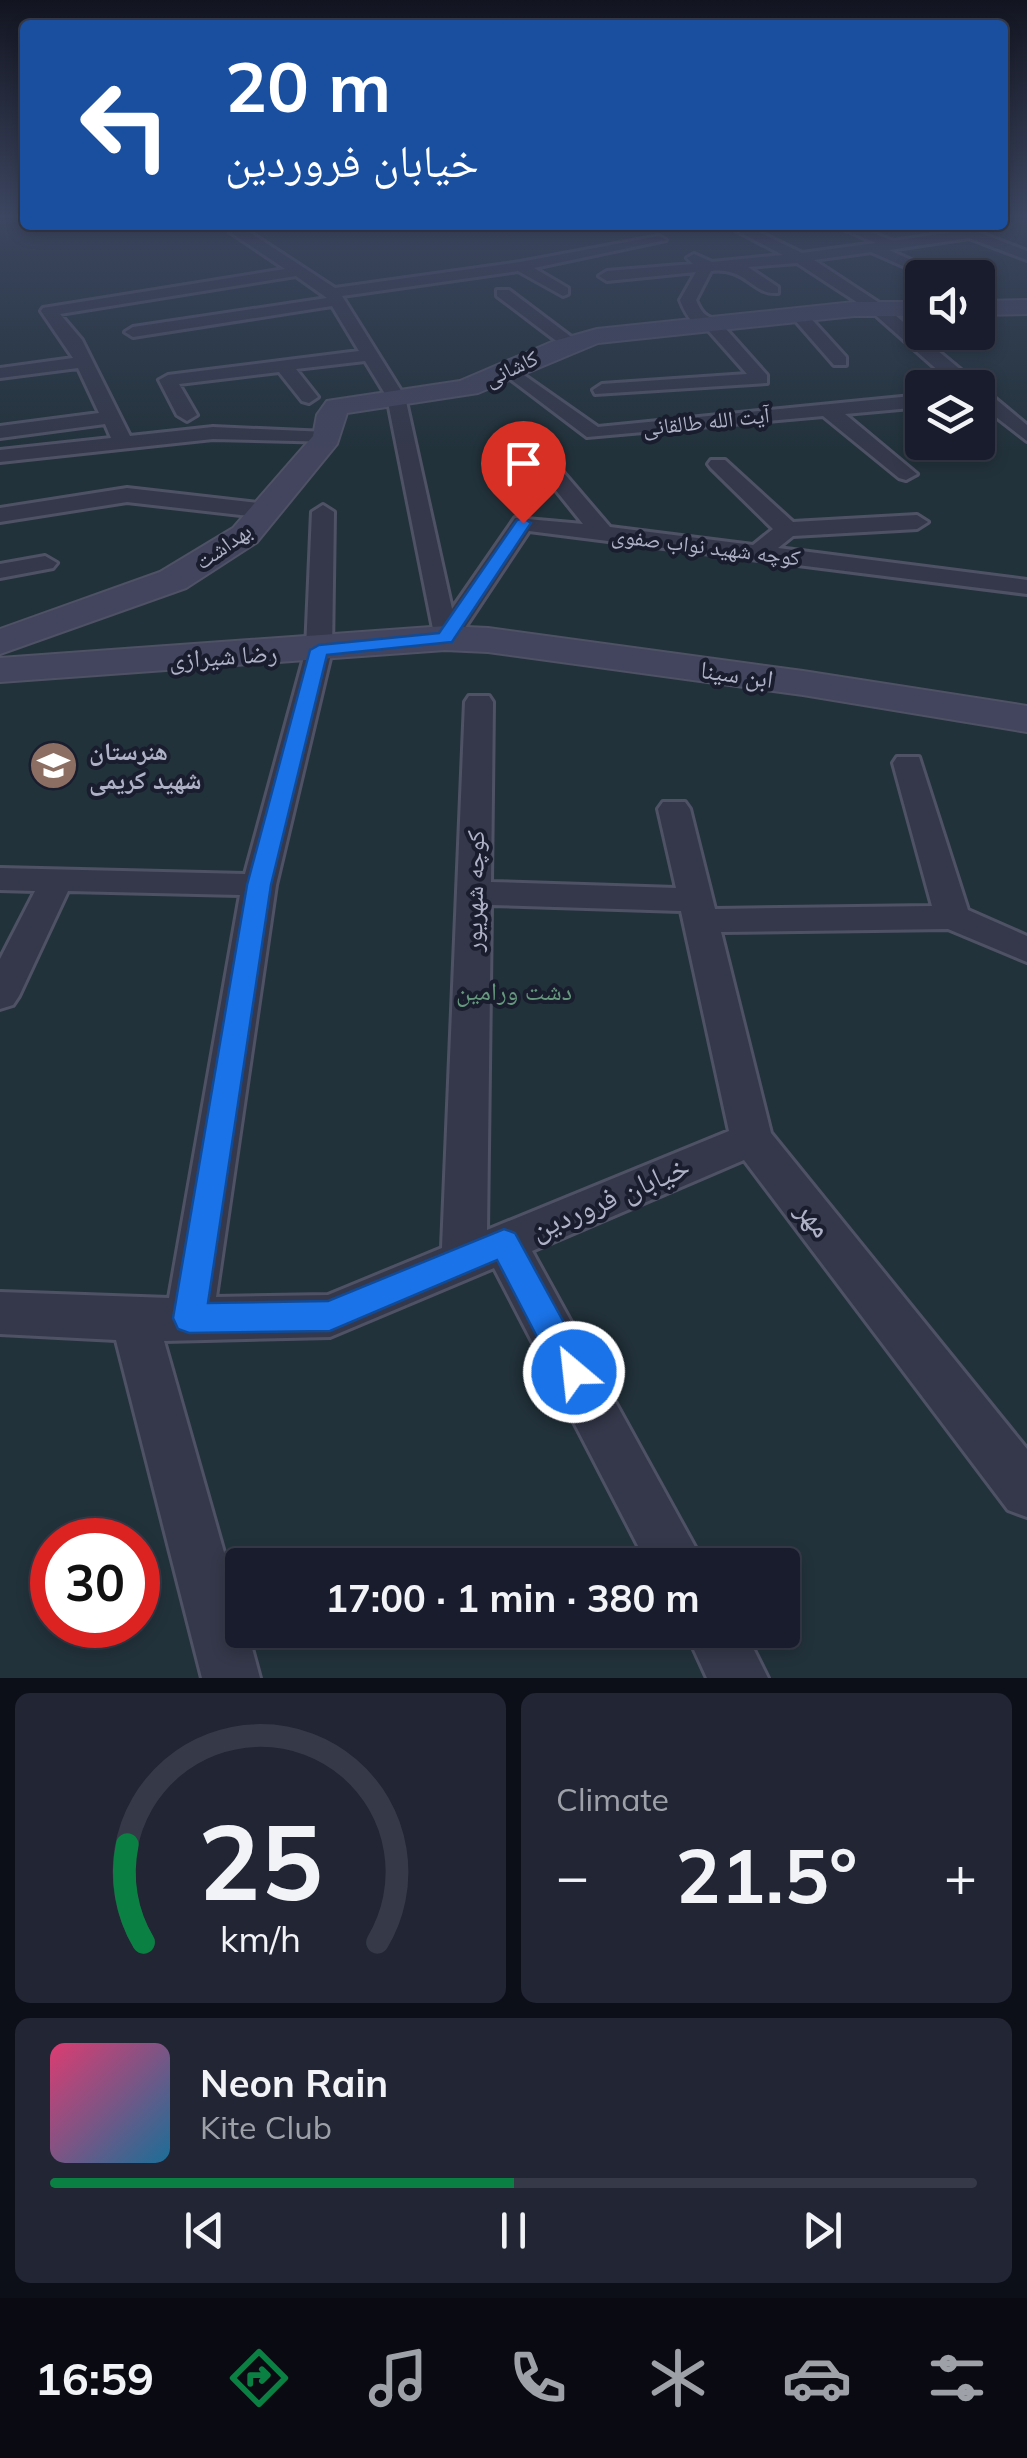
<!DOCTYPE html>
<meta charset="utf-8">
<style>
:root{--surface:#181c2c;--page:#212534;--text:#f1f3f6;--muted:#9fa1a9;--line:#363a48;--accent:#0b8043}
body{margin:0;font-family:Mulish,"Noto Naskh Arabic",sans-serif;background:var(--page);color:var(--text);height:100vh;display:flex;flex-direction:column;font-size:38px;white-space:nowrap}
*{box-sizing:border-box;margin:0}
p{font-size:32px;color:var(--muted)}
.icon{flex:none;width:55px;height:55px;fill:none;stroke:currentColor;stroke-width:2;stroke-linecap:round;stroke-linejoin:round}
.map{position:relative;height:1678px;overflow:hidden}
.drawer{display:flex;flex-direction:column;gap:15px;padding:15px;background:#0d0f18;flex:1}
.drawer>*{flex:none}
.top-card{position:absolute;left:20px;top:20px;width:988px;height:210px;border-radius:10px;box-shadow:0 5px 15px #0003,0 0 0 2px var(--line);background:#1a4fa0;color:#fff;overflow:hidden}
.tools{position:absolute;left:905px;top:260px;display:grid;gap:20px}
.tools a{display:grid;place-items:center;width:90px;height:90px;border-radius:10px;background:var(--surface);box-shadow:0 5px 15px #0003,0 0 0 2px var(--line);font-size:50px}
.speed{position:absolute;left:30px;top:1518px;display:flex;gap:20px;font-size:50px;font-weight:700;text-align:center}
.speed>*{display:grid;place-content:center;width:130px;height:130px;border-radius:50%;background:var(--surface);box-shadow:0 5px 15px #0003,0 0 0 2px var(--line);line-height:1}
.speed .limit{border:15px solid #d22;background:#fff;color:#111}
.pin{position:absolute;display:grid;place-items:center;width:85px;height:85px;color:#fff;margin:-102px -42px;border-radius:50% 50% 50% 0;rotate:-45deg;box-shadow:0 0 10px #0007}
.pin .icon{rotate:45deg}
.me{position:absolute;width:110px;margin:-55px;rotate:332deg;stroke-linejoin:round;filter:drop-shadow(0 0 8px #0008)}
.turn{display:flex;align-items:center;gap:35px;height:210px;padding:0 40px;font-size:45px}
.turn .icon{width:130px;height:130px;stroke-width:2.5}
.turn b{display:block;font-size:70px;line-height:85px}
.big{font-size:75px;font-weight:700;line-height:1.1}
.drawer .tile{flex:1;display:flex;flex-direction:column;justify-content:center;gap:15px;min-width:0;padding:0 35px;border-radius:15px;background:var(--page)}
.drawer .dial{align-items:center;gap:0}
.dial svg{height:260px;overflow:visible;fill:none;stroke:var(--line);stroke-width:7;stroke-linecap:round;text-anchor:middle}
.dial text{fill:var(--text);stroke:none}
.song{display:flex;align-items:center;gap:30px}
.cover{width:120px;height:120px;border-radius:15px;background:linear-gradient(135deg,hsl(340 70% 55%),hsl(200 70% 35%))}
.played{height:10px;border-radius:5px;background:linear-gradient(90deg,var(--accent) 50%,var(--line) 50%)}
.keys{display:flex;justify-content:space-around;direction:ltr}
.heat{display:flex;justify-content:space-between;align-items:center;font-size:55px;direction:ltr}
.drawer .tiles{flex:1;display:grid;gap:15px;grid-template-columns:1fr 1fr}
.tile:last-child{grid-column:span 2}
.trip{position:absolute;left:225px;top:1548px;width:575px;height:100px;border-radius:10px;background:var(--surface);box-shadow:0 5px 15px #0003,0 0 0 2px var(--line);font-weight:700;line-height:100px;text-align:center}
.dock{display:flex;height:160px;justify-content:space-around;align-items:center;background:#0a0b12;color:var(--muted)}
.dock .icon{width:70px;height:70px}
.dock .active{color:var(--accent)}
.dock b{font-size:45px;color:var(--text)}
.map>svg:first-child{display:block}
.green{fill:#22323b;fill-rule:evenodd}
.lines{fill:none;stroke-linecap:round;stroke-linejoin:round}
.street-casing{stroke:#4f5265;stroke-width:6}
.secondary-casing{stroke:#4f5265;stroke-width:4}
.street{fill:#34384a;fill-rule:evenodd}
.secondary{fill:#42455d;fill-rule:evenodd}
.route{fill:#1a73e8;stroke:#114b97;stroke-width:2.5}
.labels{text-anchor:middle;stroke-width:8;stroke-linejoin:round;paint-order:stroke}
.far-street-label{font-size:22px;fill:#afb2c6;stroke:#191d2e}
.street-label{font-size:25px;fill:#afb2c6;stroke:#191d2e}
.poi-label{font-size:25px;font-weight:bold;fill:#afb2c6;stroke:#191d2e;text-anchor:start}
.park-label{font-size:25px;fill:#65987d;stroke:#191d2e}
.near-street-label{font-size:30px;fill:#afb2c6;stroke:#191d2e}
</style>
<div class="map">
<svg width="1027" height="1678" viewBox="0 0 1027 1678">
<rect width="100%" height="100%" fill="#20253a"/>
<path class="green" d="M0 216H25V225H1002L1003 216H1027V1678H0ZM922 278H978V332H922ZM922 388H978V442H922ZM52 1540H138V1625H52ZM242 1565H782V1630H242Z"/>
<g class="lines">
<defs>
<path id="street" d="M726 225H744L802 253 876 243 834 225H853L893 241 960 231 954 225H969L975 231 1027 251V260L969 238 889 250 933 270 935 273 928 277 871 252 814 260 884 306 1027 425V441L978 403V388H958L872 312 797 263 748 267 778 287V293C751 295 748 267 711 271L696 300C701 312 705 317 718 320L767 375V383L595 394 593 390 602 384 747 374 708 330C693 328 685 313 680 300L696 272 607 281 599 276 607 271 693 264 687 258 694 254 712 262 783 255Z
M230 226H240L335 288 520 262 659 236 666 240 534 268 568 288V294L563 296 518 271 342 296 405 397 452 609 515 518 583 524 522 448 532 442 539 444 610 527 753 545 773 529 711 468 708 464 711 460H725L793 522 917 515 928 522 917 529 793 536 778 548 1027 580V594L529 531 454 644H436L387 397 365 361 296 369 318 397 309 403 302 401 279 372 179 384 197 415 187 421 177 415 159 380 168 375 359 351 332 306 133 337 125 332 133 327 327 298 296 276 60 314 82 340 130 436 213 427 327 432 337 438 334 442 213 439 0 462V450L111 438 105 424 0 438V426L99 413 78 368 0 378V368L73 358 41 311 43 308 285 269 230 232Z
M497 290H509L578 342 563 346 497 296Z
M793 312H805L846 357V365H834L793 318Z
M511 366 598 427 922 395V407L845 414 917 474 906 480 899 478 823 416 587 437 505 375 502 371Z
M127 488 266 504 277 511 266 518 127 502 0 522V508Z
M323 505 334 512 332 650 276 885 216 1297 328 1295 442 1248 465 702 469 696H489L493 702 491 882 676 888 658 809 663 802H685L690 809 715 909 932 906 893 763 897 757H919L968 910 1027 936V962L948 929 721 932 771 1133 1027 1449V1517L1008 1510 744 1160 532 1251 705 1565H648L494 1268 330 1337 164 1341 242 1616V1630H247L260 1678H202L116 1340 0 1334V1292L169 1298 240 895 68 891 19 996 13 1005 0 1009V959L35 891 0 890V868L245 874 306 650 312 512ZM491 905 681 911 729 1131 487 1230Z
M45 556 57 563 53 568 0 578V564Z
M685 1630H744L768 1678H707Z"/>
<path id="secondary" d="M1027 300V314L978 315V301Z
M854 302H922V316H854L598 343 478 393 347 413 337 444 257 542 186 588 0 654V629L160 572 233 528 313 436 317 415 327 401 460 381 554 341 597 329Z
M445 626 488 628 803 671 1027 706V732L803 695 488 652 445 650 0 682V658Z"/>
</defs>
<use href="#street" class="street-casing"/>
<use href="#secondary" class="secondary-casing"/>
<use href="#street" class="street"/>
<use href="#secondary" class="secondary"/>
</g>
<linearGradient id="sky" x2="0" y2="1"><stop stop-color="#121420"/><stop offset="0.48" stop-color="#3c4660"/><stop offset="1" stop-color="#3c4660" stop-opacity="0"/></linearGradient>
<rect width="1027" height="451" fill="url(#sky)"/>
<path class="route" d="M523 518 531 523 452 642 327 655 271 885 208 1303 328 1301 504 1229 515 1233 591 1372 586 1383 574 1387 561 1383 497 1260 330 1331 189 1333 178 1329 173 1318 247 885 310 650 319 645 439 633 517 520Z"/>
<defs>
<symbol id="school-disc" viewBox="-11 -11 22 22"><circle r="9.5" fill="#8d6e63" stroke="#191d2e"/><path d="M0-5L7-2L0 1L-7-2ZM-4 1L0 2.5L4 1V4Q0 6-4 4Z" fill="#fff"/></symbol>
</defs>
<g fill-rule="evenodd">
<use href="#school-disc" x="26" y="738" width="55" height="55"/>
</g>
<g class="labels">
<g class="far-street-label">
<text transform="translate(511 368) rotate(-25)" y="8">کاشانی</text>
<text transform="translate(706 421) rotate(-6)" y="8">آیت الله طالقانی</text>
<text transform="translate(223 546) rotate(-35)" y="8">بهداشت</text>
<text transform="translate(706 546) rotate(7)" y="8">کوچه شهید نواب صفوی</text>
</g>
<g class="street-label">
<text transform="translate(223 656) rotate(-4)" y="9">رضا شیرازی</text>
<text transform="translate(737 674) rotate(8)" y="9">ابن سینا</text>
<text transform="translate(474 891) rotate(-89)" y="9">کوچه شهریور</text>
</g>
<g class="poi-label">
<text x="89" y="760">هنرستان<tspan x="89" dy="29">شهید کریمی</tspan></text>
</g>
<g class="park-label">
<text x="514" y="1000">دشت ورامین</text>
</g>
<g class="near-street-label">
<text transform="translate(610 1198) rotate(-23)" y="10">خیابان فروردین</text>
<text transform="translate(814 1219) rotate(52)" y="10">مهر</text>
</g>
</g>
</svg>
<div class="tools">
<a><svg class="icon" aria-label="sound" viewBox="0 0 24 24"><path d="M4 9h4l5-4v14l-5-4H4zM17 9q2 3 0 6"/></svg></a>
<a><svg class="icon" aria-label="layers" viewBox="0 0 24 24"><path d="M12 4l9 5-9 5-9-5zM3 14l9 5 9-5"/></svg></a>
</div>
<div class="speed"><div class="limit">30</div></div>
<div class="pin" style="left:523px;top:523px;background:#d93025"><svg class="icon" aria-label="arrive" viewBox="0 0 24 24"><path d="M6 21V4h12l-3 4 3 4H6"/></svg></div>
<svg class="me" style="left:574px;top:1372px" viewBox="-20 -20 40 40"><circle r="17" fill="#1a73e8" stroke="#fff" stroke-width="3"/><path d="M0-11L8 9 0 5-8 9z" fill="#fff"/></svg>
<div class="trip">17:00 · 1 min · 380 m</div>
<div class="top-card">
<div class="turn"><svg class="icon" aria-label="left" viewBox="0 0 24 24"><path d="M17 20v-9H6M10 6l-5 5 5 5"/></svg><div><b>20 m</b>خیابان فروردین</div></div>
</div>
</div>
<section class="drawer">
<div class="tiles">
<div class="tile dial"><svg viewBox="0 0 100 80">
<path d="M14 69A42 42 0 1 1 86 69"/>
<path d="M14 69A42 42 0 0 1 9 39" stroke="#0b8043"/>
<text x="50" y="56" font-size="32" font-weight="700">25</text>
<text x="50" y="72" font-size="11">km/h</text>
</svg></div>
<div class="tile"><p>Climate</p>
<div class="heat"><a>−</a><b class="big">21.5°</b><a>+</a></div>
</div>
<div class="tile">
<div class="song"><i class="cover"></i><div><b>Neon Rain</b><p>Kite Club</p></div></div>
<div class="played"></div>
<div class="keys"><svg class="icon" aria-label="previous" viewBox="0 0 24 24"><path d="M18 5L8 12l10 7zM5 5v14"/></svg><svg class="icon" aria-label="pause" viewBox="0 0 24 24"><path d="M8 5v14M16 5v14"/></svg><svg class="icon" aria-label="next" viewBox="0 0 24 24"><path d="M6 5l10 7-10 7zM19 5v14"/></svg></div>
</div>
</div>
</section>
<nav class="dock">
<b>16:59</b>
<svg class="icon active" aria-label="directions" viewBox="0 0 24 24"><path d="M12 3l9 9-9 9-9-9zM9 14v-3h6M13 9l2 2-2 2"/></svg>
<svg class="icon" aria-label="music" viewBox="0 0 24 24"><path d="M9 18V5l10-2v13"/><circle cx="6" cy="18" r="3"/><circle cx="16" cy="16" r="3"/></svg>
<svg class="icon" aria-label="phone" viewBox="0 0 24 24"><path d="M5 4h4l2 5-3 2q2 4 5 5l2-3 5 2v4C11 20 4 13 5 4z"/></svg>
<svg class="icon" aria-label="climate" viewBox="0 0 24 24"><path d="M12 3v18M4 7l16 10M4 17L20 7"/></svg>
<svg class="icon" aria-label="car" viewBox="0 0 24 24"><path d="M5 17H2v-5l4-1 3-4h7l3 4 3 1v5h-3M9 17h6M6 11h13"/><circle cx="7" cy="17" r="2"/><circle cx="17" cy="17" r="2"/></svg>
<svg class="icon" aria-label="filters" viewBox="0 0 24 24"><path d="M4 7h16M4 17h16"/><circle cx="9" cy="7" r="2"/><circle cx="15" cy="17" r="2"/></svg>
</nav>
